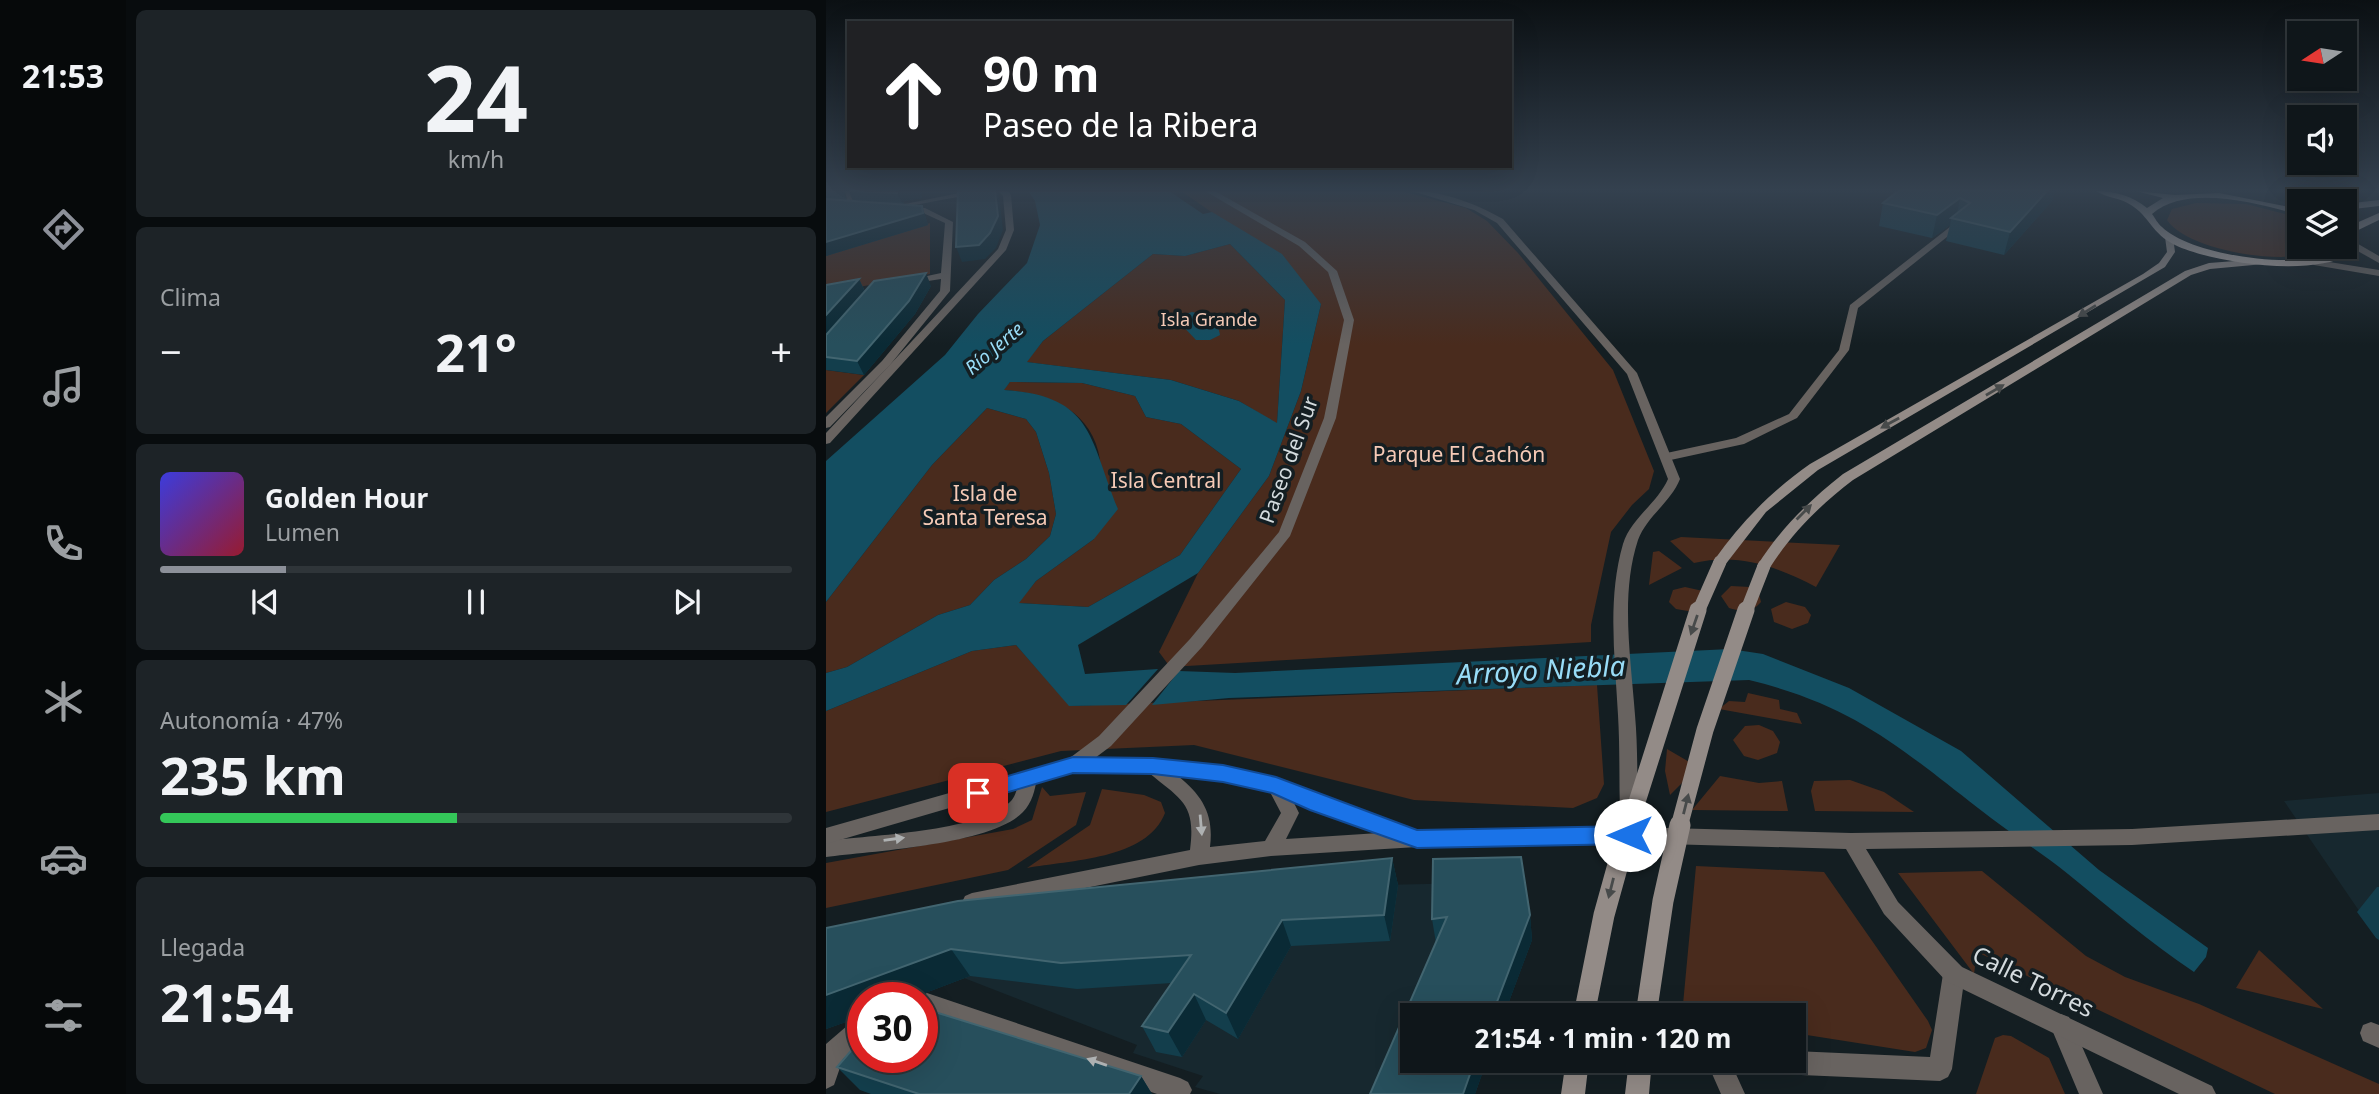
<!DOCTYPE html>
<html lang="es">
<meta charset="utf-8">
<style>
:root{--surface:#0f161a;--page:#1d2327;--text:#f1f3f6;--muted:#9b9fa2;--line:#2f3539;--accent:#8c9099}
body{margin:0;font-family:"Noto Sans",sans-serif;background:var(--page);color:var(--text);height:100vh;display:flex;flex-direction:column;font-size:26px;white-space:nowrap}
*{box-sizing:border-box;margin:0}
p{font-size:23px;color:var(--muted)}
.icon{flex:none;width:38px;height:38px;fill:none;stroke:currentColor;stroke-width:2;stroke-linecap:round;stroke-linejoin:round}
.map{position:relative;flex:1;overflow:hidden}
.sheet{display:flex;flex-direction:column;gap:10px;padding:10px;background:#080c0e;width:700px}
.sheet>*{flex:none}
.guide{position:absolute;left:21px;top:21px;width:665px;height:147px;border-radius:0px;box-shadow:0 7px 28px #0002,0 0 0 2px var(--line);background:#202124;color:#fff;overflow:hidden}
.needle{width:46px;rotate:258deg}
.buttons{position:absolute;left:1461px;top:21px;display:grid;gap:14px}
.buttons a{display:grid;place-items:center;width:70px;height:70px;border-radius:0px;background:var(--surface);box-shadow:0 7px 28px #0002,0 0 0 2px var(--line);font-size:35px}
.speed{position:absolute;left:21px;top:982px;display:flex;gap:14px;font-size:35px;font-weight:700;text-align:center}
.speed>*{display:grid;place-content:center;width:91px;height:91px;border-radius:50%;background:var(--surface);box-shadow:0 7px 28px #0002,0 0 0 2px var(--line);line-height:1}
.speed .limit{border:10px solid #d22;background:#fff;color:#111}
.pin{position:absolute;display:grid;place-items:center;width:60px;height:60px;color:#fff;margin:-30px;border-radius:14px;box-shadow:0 4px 10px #0006}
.me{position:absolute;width:77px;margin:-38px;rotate:270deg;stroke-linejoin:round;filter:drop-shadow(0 0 5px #0008)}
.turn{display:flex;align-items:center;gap:24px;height:147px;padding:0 21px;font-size:32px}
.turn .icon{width:91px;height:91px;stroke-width:2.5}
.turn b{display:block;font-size:49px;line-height:60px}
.big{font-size:52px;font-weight:700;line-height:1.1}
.sheet .widget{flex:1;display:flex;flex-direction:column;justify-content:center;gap:10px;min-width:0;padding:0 24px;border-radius:10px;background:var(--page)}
.sheet .dial{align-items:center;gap:0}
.dial b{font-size:91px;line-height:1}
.song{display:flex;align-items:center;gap:21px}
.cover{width:84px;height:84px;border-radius:10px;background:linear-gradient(135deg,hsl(240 70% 55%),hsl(350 70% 35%))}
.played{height:7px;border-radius:4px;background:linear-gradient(90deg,var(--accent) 20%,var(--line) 20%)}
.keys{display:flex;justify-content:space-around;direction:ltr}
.heat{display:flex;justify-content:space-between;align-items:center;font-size:38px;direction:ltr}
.charge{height:10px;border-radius:5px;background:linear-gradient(90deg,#34c759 47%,var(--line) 0)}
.trip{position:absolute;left:574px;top:1003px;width:406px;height:70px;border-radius:0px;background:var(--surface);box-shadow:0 7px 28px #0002,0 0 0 2px var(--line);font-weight:700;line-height:70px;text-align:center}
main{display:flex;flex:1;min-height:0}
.tab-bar{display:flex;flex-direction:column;width:126px;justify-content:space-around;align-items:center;background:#06090a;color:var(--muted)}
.tab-bar .icon{width:49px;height:49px}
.tab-bar .active{color:var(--accent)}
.tab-bar b{font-size:32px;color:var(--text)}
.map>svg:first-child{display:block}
.built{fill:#17282f}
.green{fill:#492b1d}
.water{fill:#134e61;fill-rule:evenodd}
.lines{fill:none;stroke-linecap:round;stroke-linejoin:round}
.service{fill:#686360;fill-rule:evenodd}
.pedestrian{fill:#686360;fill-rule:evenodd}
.minor{fill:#686360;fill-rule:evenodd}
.secondary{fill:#938b87;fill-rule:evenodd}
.primary{fill:#b5aba6;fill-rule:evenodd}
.secondary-bridge-far2{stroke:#938b87;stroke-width:13}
.secondary-bridge-far1{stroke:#938b87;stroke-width:17}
.secondary-bridge{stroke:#938b87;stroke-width:21}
.wall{fill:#133e4c}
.shaded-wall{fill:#0a2a35}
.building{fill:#274f5c;stroke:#426570;stroke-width:2}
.oneway{fill:#474a4a}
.oneway2{fill:#aeb1b2}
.route{fill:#1a73e8;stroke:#114b97;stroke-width:2}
.labels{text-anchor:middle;stroke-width:7;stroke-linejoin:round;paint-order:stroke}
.far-park-label{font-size:18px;fill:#f6cab6;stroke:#141e22}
.far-water-label{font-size:19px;font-style:italic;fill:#98dcf7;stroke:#141e22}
.park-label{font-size:21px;fill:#f6cab6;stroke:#141e22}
.street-label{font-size:21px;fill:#d4dbde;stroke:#141e22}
.near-street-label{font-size:24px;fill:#d4dbde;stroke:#141e22}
.near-water-label{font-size:28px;font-style:italic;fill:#98dcf7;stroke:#141e22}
</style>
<main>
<nav class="tab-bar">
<b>21:53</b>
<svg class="icon active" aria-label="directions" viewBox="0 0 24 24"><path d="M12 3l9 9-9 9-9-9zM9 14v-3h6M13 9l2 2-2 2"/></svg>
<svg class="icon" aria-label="music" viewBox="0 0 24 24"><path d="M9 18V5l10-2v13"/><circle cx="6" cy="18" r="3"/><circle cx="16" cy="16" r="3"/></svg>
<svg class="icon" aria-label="phone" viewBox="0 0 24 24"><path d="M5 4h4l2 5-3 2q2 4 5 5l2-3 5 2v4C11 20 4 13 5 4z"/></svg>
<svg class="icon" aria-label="climate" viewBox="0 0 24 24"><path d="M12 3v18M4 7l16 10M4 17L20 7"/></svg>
<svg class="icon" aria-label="car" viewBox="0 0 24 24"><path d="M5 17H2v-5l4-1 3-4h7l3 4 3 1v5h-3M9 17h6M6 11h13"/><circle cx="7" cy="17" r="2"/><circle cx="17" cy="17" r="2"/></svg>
<svg class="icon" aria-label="filters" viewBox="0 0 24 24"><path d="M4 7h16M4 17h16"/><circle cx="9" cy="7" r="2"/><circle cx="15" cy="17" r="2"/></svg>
</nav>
<section class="sheet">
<div class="widget dial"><b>24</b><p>km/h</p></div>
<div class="widget"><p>Clima</p>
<div class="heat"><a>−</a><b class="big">21°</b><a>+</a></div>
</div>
<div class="widget">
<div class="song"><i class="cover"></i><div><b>Golden Hour</b><p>Lumen</p></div></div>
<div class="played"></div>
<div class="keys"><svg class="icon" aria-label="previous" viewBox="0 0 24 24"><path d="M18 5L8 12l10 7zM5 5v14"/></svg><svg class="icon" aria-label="pause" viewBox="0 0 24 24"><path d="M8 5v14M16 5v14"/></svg><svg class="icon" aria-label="next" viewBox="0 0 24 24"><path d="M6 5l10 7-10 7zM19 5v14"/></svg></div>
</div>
<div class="widget"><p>Autonomía · 47%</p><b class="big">235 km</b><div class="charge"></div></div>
<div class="widget"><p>Llegada</p><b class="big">21:54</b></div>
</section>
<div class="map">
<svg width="1553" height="1094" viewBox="0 0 1553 1094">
<rect width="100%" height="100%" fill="#141e22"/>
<path class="built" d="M1553 793V940L1458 801Z
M697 882 586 1015V1060L649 1094H394L369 1087 377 1076 307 1053 311 1045 138 978 150 928 552 885Z"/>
<path class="green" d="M355 191H575L640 208 661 221 692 253 787 370 828 471 823 489 806 505 785 532 765 625V642L344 667 333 652 372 573 443 476 475 391 495 304 397 220Z
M1370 203 1420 204 1471 217 1474 247H1501C1471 269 1362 252 1341 220L1346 209Z
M104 223V274L0 293V256L8 253 0 246 44 242Z
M404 244 459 300 451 424 413 401 345 380 200 362 217 341 327 254 359 256Z
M0 370 38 375 0 413Z
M184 382 256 383 309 396 320 417 355 424 415 469 354 555 262 607 192 603 210 581 268 539C271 516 277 491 275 469 272 413 226 393 177 390Z
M161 408 200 419 210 432 223 473 230 514 224 536 200 559 168 580 144 605 112 615 21 667 0 673V602L106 465Z
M855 537 1014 545 990 587C950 566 913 553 868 563L844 541Z
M833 551 856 568 823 585 827 552Z
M905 586 924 587 933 594 935 602C927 612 915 612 903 608L895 596Z
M859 587 877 591 868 612 850 609 843 602 847 590Z
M960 602 979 607 985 615 982 623 966 629 948 622 945 609Z
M190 645 244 706 771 685 778 784 771 798 747 808 588 800 368 745 235 751 0 812V711L146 651Z
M922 693 953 700 954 709 971 713 976 724 893 709 903 701 919 702Z
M933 725 947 731 954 742 951 753 932 760 918 756 907 740 919 726Z
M841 749 872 767 844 795 839 771Z
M894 776 933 783 956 781 962 811 866 810Z
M1024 780 1058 792 1088 812 989 811 985 791 988 781Z
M216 787 224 796 260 792 250 825 182 870 0 908V863L187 829 206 820Z
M276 789 318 795 335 802 339 813C321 860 243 860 201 868L264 825Z
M870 866 998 872 1102 1021 1106 1030 1100 1048 1089 1052 968 1033V1015H856Z
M1156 871 1260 956 1299 977 1373 1004 1553 1084V1094H1449L1151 952 1148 974 1072 873Z
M1433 950 1497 1009 1410 988Z
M1177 1035 1185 1036 1223 1058 1239 1094H1150L1169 1038Z"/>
<path class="water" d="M202 191H343L377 214 386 212 456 254 495 304 475 391 443 476 372 573 252 645 259 674 332 669 300 705 243 706 190 645 146 651 0 711V673L21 667 112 615 144 605 168 580 200 559 224 536 230 514 223 473 210 432 200 419 161 408 106 465 0 602V461L119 355 152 314 201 263 214 225 209 201ZM404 244 459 300 451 423 413 401 345 380 201 362 217 341 327 254 359 256ZM184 382 256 383 309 396 320 417 355 424 415 469 354 555 262 607 193 603 210 581 268 539 292 509C263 438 268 396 178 390Z
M366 312C380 315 392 319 394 335L384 340H370L352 321 356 315Z
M904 649 937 654 1023 688 1135 751 1273 870 1382 948 1380 957 1368 972C1323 942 1284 908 1242 874 1213 851 1181 831 1152 808 1071 745 1026 705 923 680L403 698 326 705 353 671 409 673Z"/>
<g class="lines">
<path class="service" d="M1129 223 1136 225 1032 308 1023 350 971 418 918 444 840 461 836 460 834 457 836 454 910 438 963 414 1013 350 1024 305Z
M202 771 208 773 211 778C209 790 206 803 197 812 166 845 46 851 0 857V841C44 835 152 832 184 802 192 794 191 783 196 773Z
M1128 964 1136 967 1139 974 1126 1069 1122 1077 1114 1081 909 1072 919 1094H895L880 1060H968V1051L1104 1057 1117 974 1120 967Z
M101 993 354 1078 362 1082 366 1090 364 1094H331L101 1015 96 1017V998H91Z
M1235 1014 1243 1017 1277 1094H1253L1224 1025 1227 1017Z
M37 1016V1042L17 1059 8 1085 0 1089V1044L29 1019Z"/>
<path class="pedestrian" d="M19 191H27L28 197 59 191H78L25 202 21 200Z
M173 191H182L185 195 188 230 180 250 4 443 0 444V433L172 249 180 230 177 196Z
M379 191H389L479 242 511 271 528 320 510 418 464 536 376 647 285 746 253 770 247 772 241 770 238 765 241 760 273 736 364 639 453 532 498 418 518 320 502 272 473 246Z
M1545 1022 1553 1025V1048L1537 1041 1534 1033 1537 1025Z"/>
<path class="minor" d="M143 191H164L83 206 79 204Z
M586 191C618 191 650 204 677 219L811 373 854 479C845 502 821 516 812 540 794 595 805 658 809 715 812 748 811 782 812 816L810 821 803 824 796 821 794 816C793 782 794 748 792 715 789 658 781 599 797 544 805 518 831 504 842 479L801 374 671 223 648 210Z
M75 208H99L127 222 124 291 64 365 4 427 0 428V417L56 361 114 291 115 279 83 284 78 281 115 273 119 223 95 212H75Z
M1521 241H1527L1553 256V263L1521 245Z
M1491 260 1553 270V276L1488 265 1486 263Z
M247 758 327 759 397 767 456 781 499 799 590 831 804 827 1025 833 1306 829 1553 814V830L1306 845 1040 849 1072 902 1136 967 1386 1086 1390 1094H1353L1120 981 1058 914 1020 849 804 843 591 847 445 856 373 865 146 911 139 908 136 902 139 896 146 893 364 850C370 804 356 800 323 773L247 772 0 844V828ZM352 776 397 781 444 792 455 813 439 841 384 847C388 815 377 796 352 776ZM467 801 553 833 460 839 473 813Z"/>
<path class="secondary" d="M1343 234 1347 237 1349 252 1339 267 992 470 940 512 899 565H889L887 562 889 559C916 521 946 491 984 464L1317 274 1333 263 1341 252 1339 237Z
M1435 259 1440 262 1438 264 1384 269 1365 275 1027 480C993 506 966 533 943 569L938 571 931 566C954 529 983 501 1017 474L1359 271 1383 263Z
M740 1060H763L759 1094H735Z
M803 1060H826L823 1094H799Z"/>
<path class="primary" d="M1270 191C1289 191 1306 196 1321 208L1337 198 1310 191 1349 195 1393 193 1474 209V215C1433 204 1362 183 1326 214 1329 218 1332 224 1336 227 1366 257 1487 273 1519 247V228L1553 213V220L1524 234 1529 243 1528 251C1494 279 1386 263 1349 245 1326 234 1323 216 1305 205 1295 198 1281 198 1270 191Z
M1553 200V206L1519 210V204Z"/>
<path class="secondary-bridge-far2" d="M872 612 894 562
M920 612 938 566"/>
<path class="secondary-bridge-far1" d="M803 827 872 610
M853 827 879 730 920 610"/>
<path class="secondary-bridge" d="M758 1015 778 915 803 825
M820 1015 837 901 854 825"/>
</g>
<path class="wall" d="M0 191H19V195L21 201H27L23 192 94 191 96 198 78 201 77 205 96 206 102 225 0 256Z
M1072 191H1229L1226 201 1178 255 1120 241 1124 225 1106 238 1053 226 1057 203Z
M33 279 39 291 105 286 89 314 38 375 0 370V285Z
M695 857 704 915 706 940 678 1015H586V1060H661L649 1094H544L610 943 606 919 607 859Z
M566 858 572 885 564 941 465 946 412 1039 380 1020 356 1057 330 1052 316 1026 346 983 251 989 144 976 86 998H37V1016L0 1029V928Z
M1551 887H1553V940L1550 938 1531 912Z
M11 1067 315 1076 326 1094H45L34 1090Z"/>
<path class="shaded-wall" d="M72 191H94L96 198 78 201 77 205 71 193Z
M169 191H172L173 195 177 230 170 248 159 259 136 262 130 247Z
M1221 191H1229L1226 201 1178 255 1184 232Z
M1134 198 1130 219 1125 218 1124 225 1106 238 1111 215Z
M96 206 102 225 0 256V242Z
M100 273 105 286 89 314 38 375 31 361Z
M33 279 39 292 0 336V315Z
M566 858 572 885 564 941 558 915Z
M704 915 706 940 678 1015H666Z
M456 920 465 946 412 1039 400 1013Z
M125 949 144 976 86 998H37V1016L0 1029V995Z
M368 994 380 1020 356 1057 342 1032Z
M649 1060H661L649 1094H637Z
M315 1076 326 1094H303Z"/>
<path class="building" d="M23 191H72L71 193Z
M132 191H169L172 216 164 233 153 245 130 247Z
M1072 191H1221L1184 232 1125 218 1144 203 1134 198 1111 215 1057 203Z
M0 199 96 206 97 213 0 242Z
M100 273 83 301 31 361 0 357V335L48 281Z
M33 279 0 315V285Z
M695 857 704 915 666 1015H586V1060H649L637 1094H544L621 917 606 919 607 859Z
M566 858 558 915 456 920 400 1013 368 994 342 1032 316 1026 365 955 235 963 125 949 0 995V928L132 901Z
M96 1008 315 1076 303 1094H93L11 1067 37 1037V1057H96Z"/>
<defs><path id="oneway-solid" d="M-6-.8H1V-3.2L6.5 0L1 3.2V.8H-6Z" transform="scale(1.75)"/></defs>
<g class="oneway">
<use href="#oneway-solid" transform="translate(1261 311) rotate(148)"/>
<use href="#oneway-solid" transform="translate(1169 390) rotate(-30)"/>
<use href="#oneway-solid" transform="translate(1064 423) rotate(151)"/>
<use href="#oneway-solid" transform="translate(978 512) rotate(-45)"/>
<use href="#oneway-solid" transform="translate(868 625) rotate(109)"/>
<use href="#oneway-solid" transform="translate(860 804) rotate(-76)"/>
<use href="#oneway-solid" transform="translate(785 888) rotate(104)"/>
</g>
<g class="oneway2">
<use href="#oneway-solid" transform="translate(375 825) rotate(85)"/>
<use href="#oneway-solid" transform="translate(68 839) rotate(-8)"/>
<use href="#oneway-solid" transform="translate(271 1062) rotate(-161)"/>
</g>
<linearGradient id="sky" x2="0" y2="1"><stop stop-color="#0b1013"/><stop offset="0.55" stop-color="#34414f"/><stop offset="1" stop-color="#34414f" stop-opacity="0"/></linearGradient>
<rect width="1553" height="345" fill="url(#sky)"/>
<path class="route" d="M247 757 327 758 397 765 450 777 591 830 804 826 812 829 815 835 812 841 804 844 591 848 484 810 446 793 397 782 327 774 247 773 152 801 144 799 141 793 144 787Z"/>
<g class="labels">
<g class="far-park-label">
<text x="383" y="326">Isla Grande</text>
</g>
<g class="far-water-label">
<text transform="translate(168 348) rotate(-40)" y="7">Río Jerte</text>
</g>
<g class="park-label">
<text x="633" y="462">Parque El Cachón</text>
<text x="340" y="488">Isla Central</text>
<text x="159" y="501">Isla de<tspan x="159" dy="24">Santa Teresa</tspan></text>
</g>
<g class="street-label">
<text transform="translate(463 460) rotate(-70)" y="7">Paseo del Sur</text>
</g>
<g class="near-street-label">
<text transform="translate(1207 982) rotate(26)" y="8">Calle Torres</text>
</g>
<g class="near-water-label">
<text transform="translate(715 670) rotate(-3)" y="10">Arroyo Niebla</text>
</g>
</g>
</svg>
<div class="buttons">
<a><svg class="needle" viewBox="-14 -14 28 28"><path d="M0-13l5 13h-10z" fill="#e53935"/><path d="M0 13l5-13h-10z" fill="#9b9fa2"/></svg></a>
<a><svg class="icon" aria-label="sound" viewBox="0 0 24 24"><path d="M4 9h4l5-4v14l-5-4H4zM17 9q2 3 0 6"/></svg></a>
<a><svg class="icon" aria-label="layers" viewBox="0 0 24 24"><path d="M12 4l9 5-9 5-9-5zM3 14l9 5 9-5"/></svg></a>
</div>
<div class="speed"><div class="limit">30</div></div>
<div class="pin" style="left:152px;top:793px;background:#d93025"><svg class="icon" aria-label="arrive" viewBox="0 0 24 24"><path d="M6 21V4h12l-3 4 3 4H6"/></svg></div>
<svg class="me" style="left:804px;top:835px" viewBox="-20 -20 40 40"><circle r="19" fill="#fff"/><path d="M0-13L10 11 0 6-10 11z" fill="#1a73e8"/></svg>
<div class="trip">21:54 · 1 min · 120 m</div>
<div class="guide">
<div class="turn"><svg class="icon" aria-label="ahead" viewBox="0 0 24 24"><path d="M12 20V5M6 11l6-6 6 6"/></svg><div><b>90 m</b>Paseo de la Ribera</div></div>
</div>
</div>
</main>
